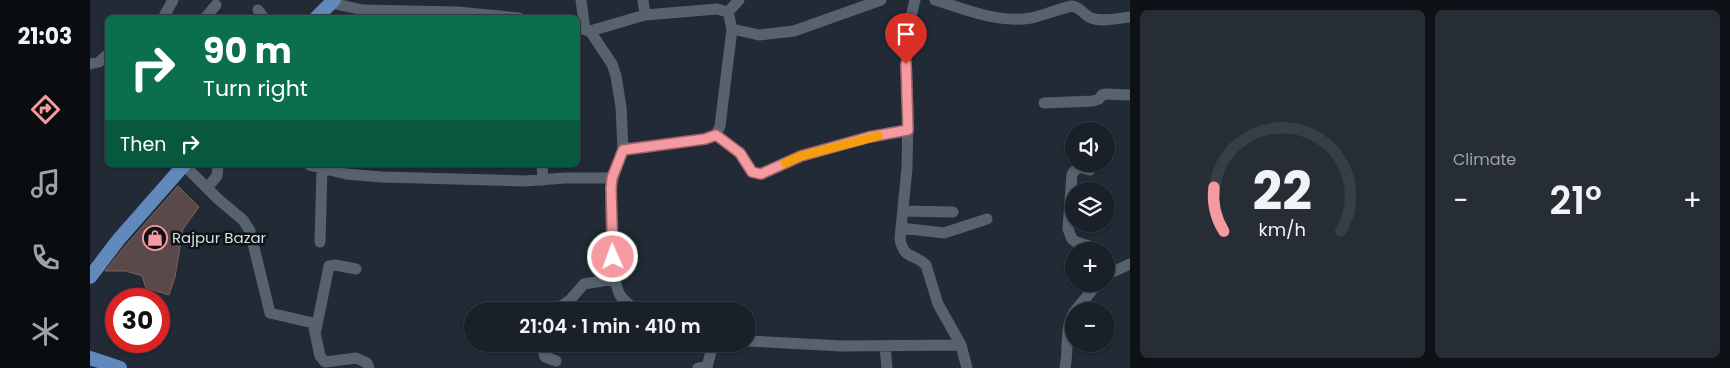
<!DOCTYPE html>
<meta charset="utf-8">
<style>
:root{--surface:#192028;--page:#262d34;--text:#f1f3f6;--muted:#9fa3a8;--line:#373e45;--accent:#f49aa0}
body{margin:0;font-family:Poppins,sans-serif;background:var(--page);color:var(--text);height:100vh;display:flex;flex-direction:column;font-size:19px;white-space:nowrap}
*{box-sizing:border-box;margin:0}
p{font-size:16px;color:var(--muted)}
.icon{flex:none;width:28px;height:28px;fill:none;stroke:currentColor;stroke-width:2;stroke-linecap:round;stroke-linejoin:round}
.map{position:relative;flex:1;overflow:hidden}
.side{display:flex;flex-direction:column;gap:10px;padding:10px;background:#0e1216;width:600px}
.side>*{flex:none}
.top-card{position:absolute;left:15px;top:15px;width:475px;height:152px;border-radius:8px;box-shadow:0 1px 4px #0004,0 0 0 1px var(--line);background:#0b6e4f;color:#fff;overflow:hidden}
.controls{position:absolute;left:975px;top:122px;display:grid;gap:10px}
.controls a{display:grid;place-items:center;width:50px;height:50px;border-radius:50%;background:var(--surface);box-shadow:0 1px 4px #0004,0 0 0 1px var(--line);font-size:25px}
.speed{position:absolute;left:15px;top:288px;display:flex;gap:10px;font-size:25px;font-weight:700;text-align:center}
.speed>*{display:grid;place-content:center;width:65px;height:65px;border-radius:50%;background:var(--surface);box-shadow:0 1px 4px #0004,0 0 0 1px var(--line);line-height:1}
.speed .limit{border:8px solid #d22;background:#fff;color:#111}
.pin{position:absolute;display:grid;place-items:center;width:42px;height:42px;color:#fff;margin:-51px -21px;border-radius:50% 50% 50% 0;rotate:-45deg;box-shadow:0 0 5px #0007}
.pin .icon{rotate:45deg}
.me{position:absolute;width:55px;margin:-28px;rotate:358deg;stroke-linejoin:round;filter:drop-shadow(0 0 4px #0008)}
.turn{display:flex;align-items:center;gap:18px;height:105px;padding:0 15px;font-size:22px}
.turn .icon{width:65px;height:65px;stroke-width:2.5}
.turn b{display:block;font-size:35px;line-height:42px}
.then{display:flex;align-items:center;height:48px;padding:0 15px;background:#0003;gap:10px;font-size:19px}
.big{font-size:38px;font-weight:600;line-height:1.1}
.side .card{flex:1;display:flex;flex-direction:column;justify-content:center;gap:8px;min-width:0;padding:0 18px;border-radius:8px;background:var(--page)}
.side .dial{align-items:center;gap:0}
.dial svg{height:130px;overflow:visible;fill:none;stroke:var(--line);stroke-width:7;stroke-linecap:round;text-anchor:middle}
.dial text{fill:var(--text);stroke:none}
.heat{display:flex;justify-content:space-between;align-items:center;font-size:28px;direction:ltr}
.side .tiles{flex:1;display:grid;gap:10px;grid-template-columns:repeat(2,1fr)}
.trip{position:absolute;left:374px;top:302px;width:292px;height:50px;border-radius:25px;background:var(--surface);box-shadow:0 1px 4px #0004,0 0 0 1px var(--line);font-weight:600;line-height:50px;text-align:center}
main{display:flex;flex:1;min-height:0}
.tabs{display:flex;flex-direction:column;width:90px;justify-content:space-around;align-items:center;background:#0a0d10;color:var(--muted)}
.tabs .icon{width:35px;height:35px}
.tabs .active{color:var(--accent)}
.tabs b{font-size:22px;color:var(--text)}
.map>svg:first-child{display:block}
.building{fill:#5a4949;stroke:#766363}
.lines{fill:none;stroke-linecap:round;stroke-linejoin:round}
.minor{stroke:#58626e;stroke-width:11}
.major{stroke:#6289bb;stroke-width:14}
.route-casing{stroke:#9f6468;stroke-width:12}
.route{stroke:#f49aa0;stroke-width:9}
.slow{stroke:#f59e0b;stroke-width:9}
.labels{text-anchor:middle;stroke-width:5;stroke-linejoin:round;paint-order:stroke}
.poi-label{font-size:15px;fill:#d9dee6;stroke:#0e1217;text-anchor:start}
</style>
<main>
<nav class="tabs">
<b>21:03</b>
<svg class="icon active" aria-label="directions" viewBox="0 0 24 24"><path d="M12 3l9 9-9 9-9-9zM9 14v-3h6M13 9l2 2-2 2"/></svg>
<svg class="icon" aria-label="music" viewBox="0 0 24 24"><path d="M9 18V5l10-2v13"/><circle cx="6" cy="18" r="3"/><circle cx="16" cy="16" r="3"/></svg>
<svg class="icon" aria-label="phone" viewBox="0 0 24 24"><path d="M5 4h4l2 5-3 2q2 4 5 5l2-3 5 2v4C11 20 4 13 5 4z"/></svg>
<svg class="icon" aria-label="climate" viewBox="0 0 24 24"><path d="M12 3v18M4 7l16 10M4 17L20 7"/></svg>
</nav>
<div class="map">
<svg width="1040" height="368" viewBox="0 0 1040 368">
<rect width="100%" height="100%" fill="#212a35"/>
<path class="building" d="M88 186 109 207 93 229 85 277 79 295 56 288 52 276 36 271H15L36 245Z"/>
<g class="lines">
<path class="minor" d="M491 0 495 30
M553 0 555 15
M825 0 818 29 816 49 818 113 817 168 810 239C814 260 824 253 836 265L848 304 871 345 877 368
M845 0C875 9 909 24 941 18 955 15 968 9 982 6 990 7 992 13 999 17 1009 23 1029 18 1040 17
M241 3 273 10 367 12 429 18
M168 10 174 18
M638 12 649 0
M73 18 83 0
M115 18 126 5
M642 29 669 35 704 31 791 0
M500 31 555 15 627 9 638 12 642 29 630 126 626 135 615 139 533 149
M0 64 9 62 18 54
M954 103 1003 101 1009 99 1012 95 1015 94 1040 95
M626 135 649 153 662 172 671 174 711 156 779 137 818 130
M94 165 128 199 153 220 160 231 180 313 223 323 230 356 235 362 266 358 277 363 279 368
M219 165 256 174 292 177 435 181 475 178H523L533 149 531 107 526 76 522 64 500 31 488 28
M452 165 453 180
M1000 170 988 167 982 174 978 229 982 239 986 242 999 246 1001 251
M523 178C519 197 521 281 530 295 535 303 543 307 551 311
M117 188 127 176 128 165
M813 211 863 212
M811 228 854 233 897 219
M230 242 232 168
M1016 275 1040 264
M463 311 480 300 494 284 524 279
M985 311 1007 284
M226 330 239 266 245 265 266 269
M658 341 752 346 871 345
M451 344 455 357 466 361
M795 346 797 368
M608 368 617 367 623 344
M975 368C979 349 974 330 984 312"/>
<path class="major" d="M226 18 244 0
M0 277 29 239 94 165
M0 358 30 368"/>
</g>
<g class="lines">
<defs>
<path id="route" d="M523 257 521 188 522 178 533 150 615 139 626 135 650 153 662 172 671 174 711 156 779 137 818 130 816 64"/>
</defs>
<use href="#route" class="route-casing"/>
<use href="#route" class="route"/>
<path class="slow" d="M695 163 711 156 788 136"/>
</g>
<defs>
<symbol id="shop-ring" viewBox="-11 -11 22 22"><circle r="9.5" fill="#0e1217" stroke="#f49aa0" stroke-width="1.5"/><path d="M-5-2.5h2.3a2.7 3.5 0 0 1 5.4 0H5L5.5 6h-11ZM-1.5-2.5h3a1.5 2.3 0 0 0-3 0Z" fill="#f49aa0"/></symbol>
</defs>
<g fill-rule="evenodd">
<use href="#shop-ring" x="51" y="224" width="28" height="28"/>
</g>
<g class="labels">
<g class="poi-label">
<text x="82" y="243">Rajpur Bazar</text>
</g>
</g>
</svg>
<div class="controls">
<a><svg class="icon" aria-label="sound" viewBox="0 0 24 24"><path d="M4 9h4l5-4v14l-5-4H4zM17 9q2 3 0 6"/></svg></a>
<a><svg class="icon" aria-label="layers" viewBox="0 0 24 24"><path d="M12 4l9 5-9 5-9-5zM3 14l9 5 9-5"/></svg></a>
<a>+</a>
<a>−</a>
</div>
<div class="speed"><div class="limit">30</div></div>
<div class="pin" style="left:816px;top:64px;background:#d93025"><svg class="icon" aria-label="arrive" viewBox="0 0 24 24"><path d="M6 21V4h12l-3 4 3 4H6"/></svg></div>
<svg class="me" style="left:523px;top:257px" viewBox="-20 -20 40 40"><circle r="17" fill="#f49aa0" stroke="#fff" stroke-width="3"/><path d="M0-11L8 9 0 5-8 9z" fill="#fff"/></svg>
<div class="trip">21:04 · 1 min · 410 m</div>
<div class="top-card">
<div class="turn"><svg class="icon" aria-label="right" viewBox="0 0 24 24"><path d="M7 20v-9h11M14 6l5 5-5 5"/></svg><div><b>90 m</b>Turn right</div></div>
<div class="then">Then<svg class="icon" aria-label="right" viewBox="0 0 24 24"><path d="M7 20v-9h11M14 6l5 5-5 5"/></svg></div>
</div>
</div>
<section class="side">
<div class="tiles">
<div class="card dial"><svg viewBox="0 0 100 80">
<path d="M14 69A42 42 0 1 1 86 69"/>
<path d="M14 69A42 42 0 0 1 8 42" stroke="#f49aa0"/>
<text x="50" y="56" font-size="32" font-weight="700">22</text>
<text x="50" y="72" font-size="11">km/h</text>
</svg></div>
<div class="card"><p>Climate</p>
<div class="heat"><a>−</a><b class="big">21°</b><a>+</a></div>
</div>
</div>
</section>
</main>
